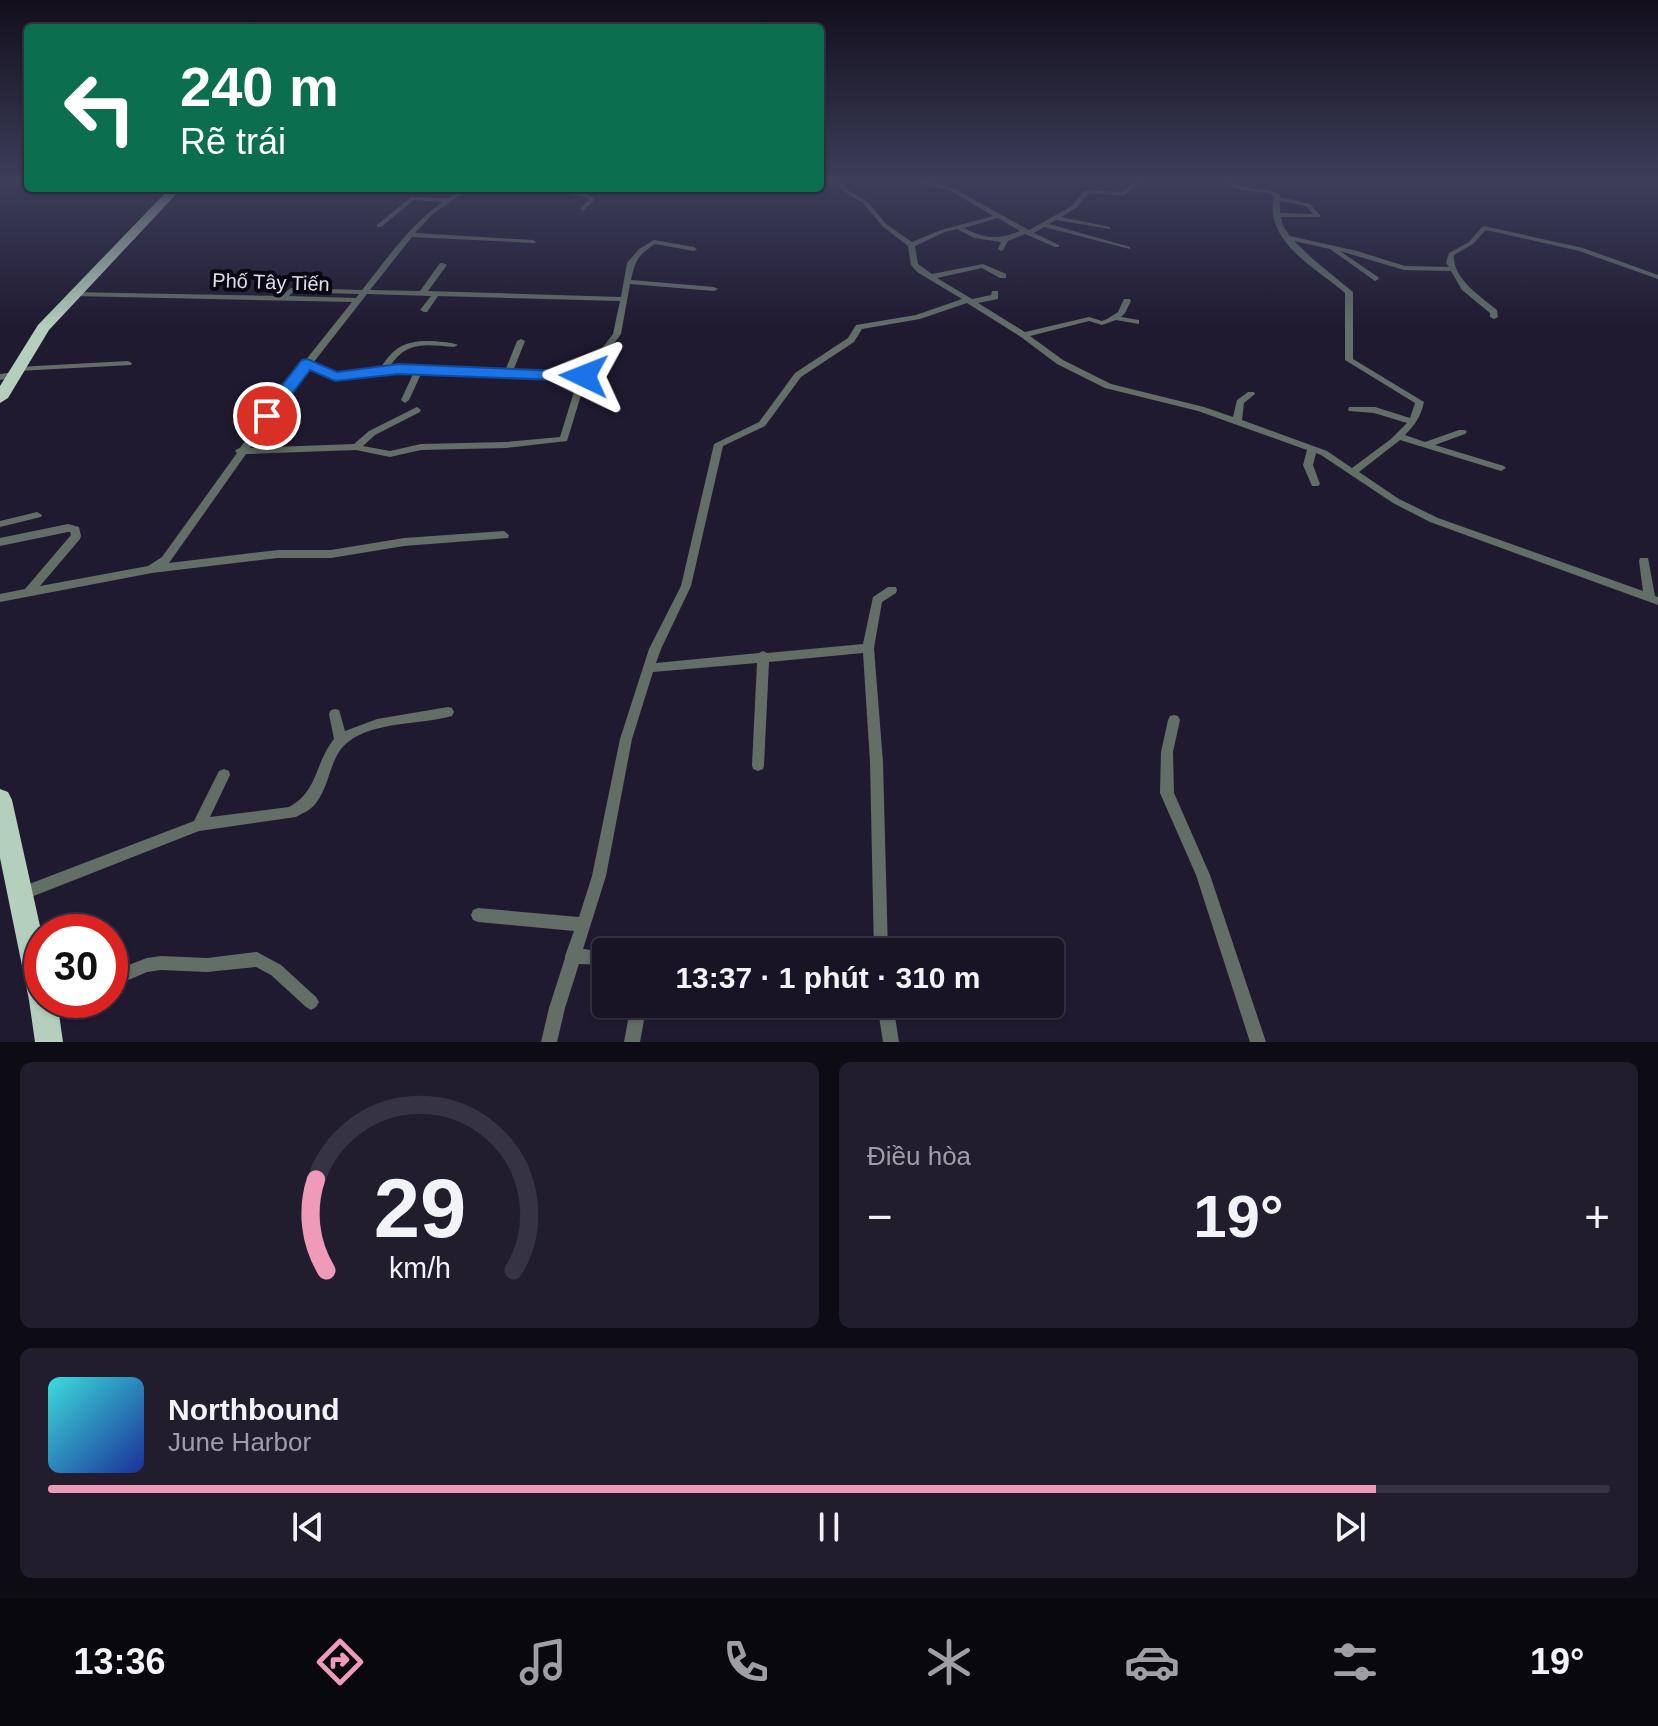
<!DOCTYPE html>
<html lang="vi">
<meta charset="utf-8">
<style>
:root{--surface:#181425;--page:#211d2d;--text:#f1f3f6;--muted:#9f9ea7;--line:#363342;--accent:#ef9ab8}
body{margin:0;font-family:Arial,sans-serif;background:var(--page);color:var(--text);height:100vh;display:flex;flex-direction:column;font-size:30px;white-space:nowrap}
*{box-sizing:border-box;margin:0}
p{font-size:26px;color:var(--muted)}
.icon{flex:none;width:44px;height:44px;fill:none;stroke:currentColor;stroke-width:2;stroke-linecap:round;stroke-linejoin:round}
.map{position:relative;height:1042px;overflow:hidden}
.sheet{display:flex;flex-direction:column;gap:20px;padding:20px;background:#0d0b14;flex:1}
.sheet>*{flex:none}
.hud{position:absolute;left:24px;top:24px;width:800px;height:168px;border-radius:8px;box-shadow:0 2px 6px #0004,0 0 0 2px var(--line);background:#0b6e4f;color:#fff;overflow:hidden}
.speed{position:absolute;left:24px;top:914px;display:flex;gap:16px;font-size:40px;font-weight:700;text-align:center}
.speed>*{display:grid;place-content:center;width:104px;height:104px;border-radius:50%;background:var(--surface);box-shadow:0 2px 6px #0004,0 0 0 2px var(--line);line-height:1}
.speed .limit{border:12px solid #d22;background:#fff;color:#111}
.pin{position:absolute;display:grid;place-items:center;width:68px;height:68px;color:#fff;margin:-34px;border:4px solid #fff;border-radius:50%;box-shadow:0 2px 8px #0007}
.me{position:absolute;width:88px;margin:-44px;rotate:272deg;stroke-linejoin:round;filter:drop-shadow(0 0 6px #0008)}
.turn{display:flex;align-items:center;gap:28px;height:168px;padding:0 24px;font-size:36px}
.turn .icon{width:104px;height:104px;stroke-width:2.5}
.turn b{display:block;font-size:56px;line-height:68px}
.big{font-size:60px;font-weight:700;line-height:1.1}
.sheet .widget{flex:1;display:flex;flex-direction:column;justify-content:center;gap:12px;min-width:0;padding:0 28px;border-radius:12px;background:var(--page)}
.sheet .dial{align-items:center;gap:0}
.dial svg{height:208px;overflow:visible;fill:none;stroke:var(--line);stroke-width:7;stroke-linecap:round;text-anchor:middle}
.dial text{fill:var(--text);stroke:none}
.song{display:flex;align-items:center;gap:24px}
.cover{width:96px;height:96px;border-radius:12px;background:linear-gradient(135deg,hsl(180 70% 55%),hsl(230 70% 35%))}
.played{height:8px;border-radius:4px;background:linear-gradient(90deg,var(--accent) 85%,var(--line) 85%)}
.keys{display:flex;justify-content:space-around;direction:ltr}
.heat{display:flex;justify-content:space-between;align-items:center;font-size:44px;direction:ltr}
.sheet .tiles{flex:1;display:grid;gap:20px;grid-template-columns:1fr 1fr}
.widget:last-child{grid-column:span 2}
.trip{position:absolute;left:592px;top:938px;width:472px;height:80px;border-radius:8px;background:var(--surface);box-shadow:0 2px 6px #0004,0 0 0 2px var(--line);font-weight:700;line-height:80px;text-align:center}
.tab-bar{display:flex;height:128px;justify-content:space-around;align-items:center;background:#0a080f;color:var(--muted)}
.tab-bar .icon{width:56px;height:56px}
.tab-bar .selected{color:var(--accent)}
.tab-bar b{font-size:36px;color:var(--text)}
.map>svg:first-child{display:block}
.lines{fill:none;stroke-linecap:round;stroke-linejoin:round}
.minor{fill:#626e66;fill-rule:evenodd}
.trunk{fill:#b4cfbc;fill-rule:evenodd}
.route{fill:#1a73e8;stroke:#114b97;stroke-width:2}
.labels{text-anchor:middle;stroke-width:8;stroke-linejoin:round;paint-order:stroke}
.far-street-label{font-size:20px;fill:#e0ddec;stroke:#090711}
</style>
<div class="map">
<svg width="1658" height="1042" viewBox="0 0 1658 1042">
<rect width="100%" height="100%" fill="#201a31"/>
<g class="lines">
<path class="minor" d="M835 181H841L848 190 867 201 886 224 912 242 941 230 993 216 949 190 909 181H923L953 188 1029 230 1072 206 1085 190 1122 192 1135 181H1142L1123 196 1089 193 1076 208 1061 217 1110 227V229L1056 220 1049 224 1130 247V249L1044 227 1034 233 1059 245V247H1055L1025 234 1008 241 1003 250 1001 251 998 249 1001 242 974 238 957 229 945 232 915 246 918 264 932 274 983 264 1006 274V278H1000L982 268 937 278 972 299 991 295 992 291H998V299L978 303 1025 332 1089 317 1102 321 1107 319 1118 312 1124 299H1130L1131 301 1125 313 1121 317 1139 320V324L1116 320 1102 325 1089 321 1030 336 1063 360 1111 384 1204 407 1233 417 1237 400 1248 392H1254L1255 394 1244 403 1242 420 1327 451 1352 468 1391 439 1407 423 1374 413 1349 411 1348 409 1349 407H1375L1410 418 1415 403 1345 360V293C1320 271 1279 250 1273 215 1272 209 1273 202 1274 196L1267 193 1240 190 1218 181C1228 181 1235 186 1245 187 1257 190 1268 189 1279 194L1280 197 1310 204 1320 215V217H1281L1283 226 1290 236 1357 251 1405 266 1449 267 1446 263 1449 253 1469 242 1482 227 1484 226 1583 248 1658 275V279L1579 251 1486 230 1473 244 1454 255C1452 278 1481 297 1497 310L1498 317 1494 319 1490 317V313L1462 290 1451 271 1404 270 1340 251 1378 277 1379 279 1375 281 1330 249 1294 241 1314 260 1353 292V359L1424 402C1421 416 1415 425 1405 435L1425 442 1459 430H1465L1467 432 1465 434 1435 445 1504 466 1506 468 1501 471 1400 440 1359 472 1399 499 1438 518 1643 591 1639 561 1640 558H1648L1655 596 1658 597V605L1430 522 1393 503 1321 455 1316 453 1313 465 1320 484 1318 486H1312L1303 465 1307 450 1198 411 1105 388 1057 364 1021 337 967 303 920 319 862 329 854 342 801 377 765 426 723 446 691 586 661 649 656 663 759 653 763 651 767 653 863 644 873 597 888 587H896L897 590 896 593 882 602 874 648 883 762 888 952H874L870 762 863 653 769 662 764 765 763 769 758 771 753 769 752 765 757 663 653 672 632 739 606 876 583 949 609 952H606V965L579 964 565 1008 557 1042H541L549 1008 565 958V956L574 931 478 922 473 920 471 915 473 910 478 908 579 917 592 876 620 739 649 649 681 586 714 444 759 422 795 373 848 338 856 325 916 315 962 299 917 272 911 265 908 246 882 226 863 203 844 192ZM1280 201 1306 206 1313 214 1280 213ZM998 218 1020 231C999 240 984 239 964 228Z
M464 188H471L434 213 415 233 533 240 536 242 535 243 412 237 370 290 420 291 440 263H443L447 265 428 291 621 297 627 263 639 249 654 240 694 247 697 249 694 251 655 244C638 255 635 261 631 280L714 287 718 289 714 291 630 284 621 334 585 382 567 441 506 448 421 450 390 457 356 450 246 454 169 563 278 550H331L404 538 504 531 509 535 508 538 404 546 331 558H278L152 573 0 602V594L25 589 71 535 70 532H68L0 546V538L68 524 79 527 81 536 80 539 40 586 148 566 162 557 237 453 235 451 237 449 240 448 277 396 352 302 73 296H70V292L281 296 291 288 362 290C387 259 410 224 443 202L414 200 381 227H377V225L411 197 449 198ZM293 292 359 294 356 298 289 296ZM367 294 431 296 420 310 424 312H427L438 296 620 301 613 334 583 373 513 371 525 341 521 339 517 341 505 371 399 367 389 368C406 340 426 345 454 347L458 345C451 342 442 342 433 341 406 340 394 346 380 369L336 374 313 363ZM309 367 335 380 399 371 414 372 401 400 405 403 409 400 422 372 579 378 577 382 560 437 506 442 421 444 390 451 363 446 375 435 420 412 421 410 417 407 369 431 354 444 250 448 283 400Z
M543 188C557 188 586 189 595 199L583 211 580 209 589 199 588 198Z
M128 361 132 363 131 365 18 371 14 369 18 367Z
M14 372 18 375 17 377 0 380V374Z
M37 512 42 515 41 517 0 527V521Z
M448 707 452 708 454 712 452 716C420 725 375 721 348 742 329 757 331 784 316 803 311 810 303 813 296 817L199 831 21 901 16 899 14 894 16 889 194 821 219 771 224 769 229 771 230 775 210 817 289 807C318 792 315 762 334 739L329 714 331 710 335 709 339 710 345 731 377 719Z
M1174 715 1178 716 1180 720 1173 752 1174 793 1210 875 1266 1042H1250L1196 875 1160 793 1161 752 1168 720 1170 716Z
M257 952 281 965 316 997 319 1002 316 1007 311 1010 306 1007 271 975 256 967 207 972 161 970 147 972 110 988V972L147 958 161 956 207 958Z
M47 1000H73L70 1005 46 1016 41 1013 38 1008 41 1003Z
M631 1004H647L640 1042H624Z
M877 1004H893L899 1042H883Z"/>
<path class="trunk" d="M170 188H182L49 330 8 398 0 403V386L38 325Z
M0 789 8 792 12 800 42 935V1000H57L63 1042H35L29 1000 0 858Z"/>
</g>
<linearGradient id="sky" x2="0" y2="1"><stop stop-color="#120e1b"/><stop offset="0.55" stop-color="#3c3e5a"/><stop offset="1" stop-color="#3c3e5a" stop-opacity="0"/></linearGradient>
<rect width="1658" height="327" fill="url(#sky)"/>
<path class="route" d="M307 359 337 372 399 364 584 372 592 376 584 381 399 374 335 381 310 370 273 419H261V412L302 360Z"/>
<g class="labels">
<g class="far-street-label">
<text transform="translate(271 282) rotate(2)" y="7">Phố Tây Tiến</text>
</g>
</g>
</svg>
<div class="speed"><div class="limit">30</div></div>
<div class="pin" style="left:267px;top:416px;background:#d93025"><svg class="icon" aria-label="arrive" viewBox="0 0 24 24"><path d="M6 21V4h12l-3 4 3 4H6"/></svg></div>
<svg class="me" style="left:584px;top:376px" viewBox="-20 -20 40 40"><path d="M0-17L14 15 0 8-14 15z" fill="#1a73e8" stroke="#fff" stroke-width="4"/></svg>
<div class="trip">13:37 · 1 phút · 310 m</div>
<div class="hud">
<div class="turn"><svg class="icon" aria-label="left" viewBox="0 0 24 24"><path d="M17 20v-9H6M10 6l-5 5 5 5"/></svg><div><b>240 m</b>Rẽ trái</div></div>
</div>
</div>
<section class="sheet">
<div class="tiles">
<div class="widget dial"><svg viewBox="0 0 100 80">
<path d="M14 69A42 42 0 1 1 86 69"/>
<path d="M14 69A42 42 0 0 1 10 34" stroke="#ef9ab8"/>
<text x="50" y="56" font-size="32" font-weight="700">29</text>
<text x="50" y="72" font-size="11">km/h</text>
</svg></div>
<div class="widget"><p>Điều hòa</p>
<div class="heat"><a>−</a><b class="big">19°</b><a>+</a></div>
</div>
<div class="widget">
<div class="song"><i class="cover"></i><div><b>Northbound</b><p>June Harbor</p></div></div>
<div class="played"></div>
<div class="keys"><svg class="icon" aria-label="previous" viewBox="0 0 24 24"><path d="M18 5L8 12l10 7zM5 5v14"/></svg><svg class="icon" aria-label="pause" viewBox="0 0 24 24"><path d="M8 5v14M16 5v14"/></svg><svg class="icon" aria-label="next" viewBox="0 0 24 24"><path d="M6 5l10 7-10 7zM19 5v14"/></svg></div>
</div>
</div>
</section>
<nav class="tab-bar">
<b>13:36</b>
<svg class="icon selected" aria-label="directions" viewBox="0 0 24 24"><path d="M12 3l9 9-9 9-9-9zM9 14v-3h6M13 9l2 2-2 2"/></svg>
<svg class="icon" aria-label="music" viewBox="0 0 24 24"><path d="M9 18V5l10-2v13"/><circle cx="6" cy="18" r="3"/><circle cx="16" cy="16" r="3"/></svg>
<svg class="icon" aria-label="phone" viewBox="0 0 24 24"><path d="M5 4h4l2 5-3 2q2 4 5 5l2-3 5 2v4C11 20 4 13 5 4z"/></svg>
<svg class="icon" aria-label="climate" viewBox="0 0 24 24"><path d="M12 3v18M4 7l16 10M4 17L20 7"/></svg>
<svg class="icon" aria-label="car" viewBox="0 0 24 24"><path d="M5 17H2v-5l4-1 3-4h7l3 4 3 1v5h-3M9 17h6M6 11h13"/><circle cx="7" cy="17" r="2"/><circle cx="17" cy="17" r="2"/></svg>
<svg class="icon" aria-label="filters" viewBox="0 0 24 24"><path d="M4 7h16M4 17h16"/><circle cx="9" cy="7" r="2"/><circle cx="15" cy="17" r="2"/></svg>
<b>19°</b>
</nav>
